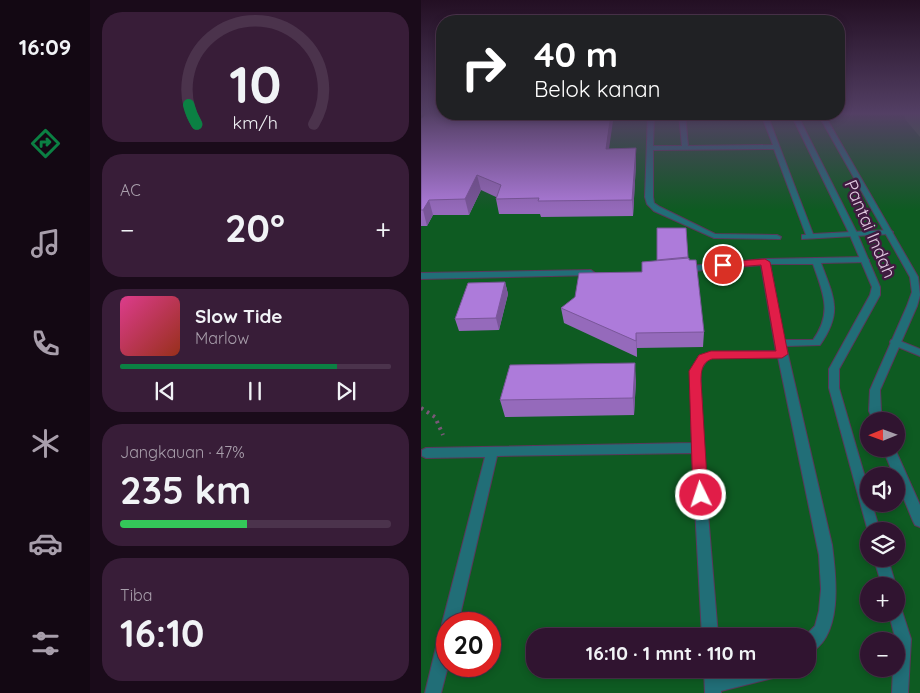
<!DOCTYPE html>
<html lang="id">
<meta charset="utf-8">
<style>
:root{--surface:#301430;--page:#381d38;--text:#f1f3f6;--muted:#a89eab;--line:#4b334c;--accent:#0b8043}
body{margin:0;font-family:Quicksand,sans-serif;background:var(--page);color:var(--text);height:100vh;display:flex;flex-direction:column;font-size:19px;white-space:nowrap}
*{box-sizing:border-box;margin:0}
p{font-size:16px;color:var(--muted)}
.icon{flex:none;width:28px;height:28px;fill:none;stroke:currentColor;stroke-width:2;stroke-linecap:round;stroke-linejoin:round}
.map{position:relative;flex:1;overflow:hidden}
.panel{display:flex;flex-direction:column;gap:12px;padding:12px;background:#1a0b1a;width:331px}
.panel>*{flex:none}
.banner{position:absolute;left:15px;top:15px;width:409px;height:105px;border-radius:20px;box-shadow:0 2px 8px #0003,0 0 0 1px var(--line);background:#202124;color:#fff;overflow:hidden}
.needle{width:32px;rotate:269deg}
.fabs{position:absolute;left:439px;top:412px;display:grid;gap:10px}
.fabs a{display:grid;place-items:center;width:45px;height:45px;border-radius:50%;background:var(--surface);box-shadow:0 2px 8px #0003,0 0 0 1px var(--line);font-size:25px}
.speed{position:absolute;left:15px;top:612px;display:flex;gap:10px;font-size:25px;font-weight:700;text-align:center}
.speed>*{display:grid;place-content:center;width:65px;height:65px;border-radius:50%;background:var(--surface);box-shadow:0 2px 8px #0003,0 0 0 1px var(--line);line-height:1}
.speed .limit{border:8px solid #d22;background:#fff;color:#111}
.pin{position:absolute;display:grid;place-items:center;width:42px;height:42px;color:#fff;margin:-21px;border:2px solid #fff;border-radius:50%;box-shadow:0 1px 5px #0007}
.me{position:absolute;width:55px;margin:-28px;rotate:356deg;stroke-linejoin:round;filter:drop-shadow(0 0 4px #0008)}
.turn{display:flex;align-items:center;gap:18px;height:105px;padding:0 15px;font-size:22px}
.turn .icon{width:65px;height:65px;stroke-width:2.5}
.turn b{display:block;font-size:35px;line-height:42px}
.big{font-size:38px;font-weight:700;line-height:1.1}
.panel .tile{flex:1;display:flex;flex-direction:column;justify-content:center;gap:8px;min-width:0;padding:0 18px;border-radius:20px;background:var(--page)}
.panel .dial{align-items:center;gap:0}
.dial svg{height:130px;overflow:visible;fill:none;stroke:var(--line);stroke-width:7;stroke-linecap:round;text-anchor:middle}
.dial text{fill:var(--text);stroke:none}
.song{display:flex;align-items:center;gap:15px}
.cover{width:60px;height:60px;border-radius:8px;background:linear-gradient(135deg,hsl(330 70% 55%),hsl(10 70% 35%))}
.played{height:5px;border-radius:2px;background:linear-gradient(90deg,var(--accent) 80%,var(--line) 80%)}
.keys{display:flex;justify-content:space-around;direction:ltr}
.heat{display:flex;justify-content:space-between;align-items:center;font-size:28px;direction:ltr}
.charge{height:8px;border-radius:4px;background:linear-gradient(90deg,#34c759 47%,var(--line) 0)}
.trip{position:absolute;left:105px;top:628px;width:290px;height:50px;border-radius:20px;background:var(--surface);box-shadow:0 2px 8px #0003,0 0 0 1px var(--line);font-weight:700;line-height:50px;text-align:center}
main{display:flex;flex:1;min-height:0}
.tabs{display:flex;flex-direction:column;width:90px;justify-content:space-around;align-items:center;background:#130813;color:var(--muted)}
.tabs .icon{width:35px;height:35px}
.tabs .on{color:var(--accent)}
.tabs b{font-size:22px;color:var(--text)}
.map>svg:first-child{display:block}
.green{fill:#0e5b22;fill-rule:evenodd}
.forest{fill:#277035}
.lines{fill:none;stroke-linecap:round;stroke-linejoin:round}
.service-casing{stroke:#5a375a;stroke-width:2}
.tertiary-casing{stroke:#5a375a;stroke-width:2}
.path{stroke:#795878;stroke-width:4;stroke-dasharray:2.5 4.5;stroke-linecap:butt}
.service{fill:#216e77;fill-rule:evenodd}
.tertiary{fill:#216e77;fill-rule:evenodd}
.wall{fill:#956abb}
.shaded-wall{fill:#795699}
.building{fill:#ad7bda;stroke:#795699}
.route{fill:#e11d48;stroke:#92132f}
.labels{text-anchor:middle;stroke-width:5;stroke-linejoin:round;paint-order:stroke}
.street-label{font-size:18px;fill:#e1c9e0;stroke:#401b40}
</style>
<main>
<nav class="tabs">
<b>16:09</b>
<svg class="icon on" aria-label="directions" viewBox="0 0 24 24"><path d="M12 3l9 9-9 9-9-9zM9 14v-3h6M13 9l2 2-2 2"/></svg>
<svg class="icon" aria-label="music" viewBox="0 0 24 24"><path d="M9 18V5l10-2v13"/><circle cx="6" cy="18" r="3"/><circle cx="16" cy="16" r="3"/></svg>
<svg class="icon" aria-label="phone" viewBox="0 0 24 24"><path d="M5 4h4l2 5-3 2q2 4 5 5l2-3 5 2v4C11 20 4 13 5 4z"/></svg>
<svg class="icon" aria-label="climate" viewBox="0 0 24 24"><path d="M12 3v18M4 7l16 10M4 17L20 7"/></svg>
<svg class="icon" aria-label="car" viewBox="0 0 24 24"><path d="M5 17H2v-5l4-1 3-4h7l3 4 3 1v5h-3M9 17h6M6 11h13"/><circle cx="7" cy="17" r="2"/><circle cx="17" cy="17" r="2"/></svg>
<svg class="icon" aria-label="filters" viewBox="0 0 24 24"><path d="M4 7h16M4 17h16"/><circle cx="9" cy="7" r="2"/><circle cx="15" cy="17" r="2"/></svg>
</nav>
<section class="panel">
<div class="tile dial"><svg viewBox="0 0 100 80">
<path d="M14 69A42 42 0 1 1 86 69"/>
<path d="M14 69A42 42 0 0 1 9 57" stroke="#0b8043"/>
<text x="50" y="56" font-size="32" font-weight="700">10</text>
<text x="50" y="72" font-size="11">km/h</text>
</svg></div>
<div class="tile"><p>AC</p>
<div class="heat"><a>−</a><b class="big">20°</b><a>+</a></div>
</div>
<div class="tile">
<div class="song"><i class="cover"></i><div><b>Slow Tide</b><p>Marlow</p></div></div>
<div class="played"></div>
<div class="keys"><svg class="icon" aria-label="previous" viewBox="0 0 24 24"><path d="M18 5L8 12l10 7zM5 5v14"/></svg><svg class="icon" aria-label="pause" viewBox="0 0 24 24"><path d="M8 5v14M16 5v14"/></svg><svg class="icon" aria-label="next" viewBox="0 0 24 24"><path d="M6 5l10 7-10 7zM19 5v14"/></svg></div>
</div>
<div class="tile"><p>Jangkauan · 47%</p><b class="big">235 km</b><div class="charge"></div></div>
<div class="tile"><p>Tiba</p><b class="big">16:10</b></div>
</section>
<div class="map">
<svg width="499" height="693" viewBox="0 0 499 693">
<rect width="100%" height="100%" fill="#401b40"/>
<path class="green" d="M0 113H499V693H0ZM448 421H475V449H448ZM448 476H475V504H448ZM448 531H475V559H448ZM448 586H475V614H448ZM26 624H69V666H26ZM114 636H386V669H114ZM448 641H475V669H448Z"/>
<path class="forest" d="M484 113H499V137L484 119Z"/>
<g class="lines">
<defs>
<path id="service" d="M227 114H233L232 146H261L258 114H264L267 146 352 145 340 114H346L392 234 468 230 472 232 468 234 381 239V235H385L353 149 232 150V197L233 203 239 207 294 234 356 235 360 237 359 239 293 238 233 211 226 204 224 197Z
M444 257 448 260 447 262 400 263C413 298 422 312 399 345L365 346 411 545C415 576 423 639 386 654V636H384L394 626 398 611 400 589 398 555 357 357 291 358 286 360 279 371 284 477 297 636H281L271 453 76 456 37 624H26L27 666 20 693H4L18 635 21 630 23 628 21 624 64 457 5 458 1 456V450L5 448 271 443 269 371 278 356 290 352 355 351 340 265 262 272 259 271V267L344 259ZM349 264H392C402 293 412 312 392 340H363Z
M170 270 174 273 173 275 0 279V273Z
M474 339 499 349V356L470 344 469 342 470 340Z
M283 669H299V675L324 669H364L362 675 356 677 300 691V693H284Z"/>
<path id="tertiary" d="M370 114H376L436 233 459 287V295L418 369V388L448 491V504H451L459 531H448V535L408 388V369L449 295 451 287 428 233Z
M397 114H403L497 277 499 295 496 306 459 390 460 411 464 421H452L448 411 449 390 486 306 491 292 489 277Z
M462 449H474L499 505V527L494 525 492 521 475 480V476H473Z
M453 559H467L475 586V587L461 586Z
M475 605 480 608 490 639 487 693H471L472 669H475V641L468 614H475Z"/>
</defs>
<use href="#service" class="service-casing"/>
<use href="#tertiary" class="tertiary-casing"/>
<path class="path" d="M0 408 14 417 22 435"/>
<use href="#service" class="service"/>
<use href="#tertiary" class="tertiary"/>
</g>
<path class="wall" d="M0 119 188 149 215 148V163L212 216 120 217 119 214H78L75 199V197L60 190 48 215H12L6 226H0Z
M236 228 267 257 283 332 282 347 216 348V357L143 323 140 308 221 272 236 261Z
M84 282 87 294 78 330 38 331 34 319Z
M215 380 213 415 84 417 79 400Z"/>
<path class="shaded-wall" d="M190 114H193L186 163 185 149Z
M215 148V163L212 216 211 200Z
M56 175 60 190 48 215 44 199Z
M8 200 12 215 6 226 2 210Z
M84 282 87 294 78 330 75 318Z
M215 333 216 348V357L215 341Z
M214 363 215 380 213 415 212 398Z"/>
<path class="building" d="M5 113H21V114H190L185 149 215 148 211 200 117 201 118 198 75 199 80 185 56 175 44 199 8 200 2 210H0V119Z
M236 228H265L267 257 236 260Z
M268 258V260H275L283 332 215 333V341L140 308 154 297 158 273 221 272V262Z
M84 282 75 318 34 319 47 283Z
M214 363 212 398 79 400 89 365Z"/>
<linearGradient id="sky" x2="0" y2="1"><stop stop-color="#230f23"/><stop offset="0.54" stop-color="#533f64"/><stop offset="1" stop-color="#533f64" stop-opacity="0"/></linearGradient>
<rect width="499" height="210" fill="url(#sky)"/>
<path class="route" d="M344 259 349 262 367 354 361 358 291 359C281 362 280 371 280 381L287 495 285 499 280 501 275 499 272 495 268 371 278 355 290 351H355L340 265 302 268 297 265 302 262Z"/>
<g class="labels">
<g class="street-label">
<text transform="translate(449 229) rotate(67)" y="6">Pantai Indah</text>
</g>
</g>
</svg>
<div class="fabs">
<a><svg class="needle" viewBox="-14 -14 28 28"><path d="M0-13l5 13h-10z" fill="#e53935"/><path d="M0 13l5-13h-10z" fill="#a89eab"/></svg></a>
<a><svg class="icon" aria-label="sound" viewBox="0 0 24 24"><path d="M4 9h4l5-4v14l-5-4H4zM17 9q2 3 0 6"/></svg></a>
<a><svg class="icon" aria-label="layers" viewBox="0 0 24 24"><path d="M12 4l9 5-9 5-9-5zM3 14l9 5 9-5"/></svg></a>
<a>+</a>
<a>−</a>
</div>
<div class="speed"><div class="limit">20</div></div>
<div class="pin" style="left:302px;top:265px;background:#d93025"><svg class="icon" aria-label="arrive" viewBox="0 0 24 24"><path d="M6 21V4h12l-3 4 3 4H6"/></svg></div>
<svg class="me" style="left:280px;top:495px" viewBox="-20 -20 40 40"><circle r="17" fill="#e11d48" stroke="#fff" stroke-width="3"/><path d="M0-11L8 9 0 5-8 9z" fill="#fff"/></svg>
<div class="trip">16:10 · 1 mnt · 110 m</div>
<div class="banner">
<div class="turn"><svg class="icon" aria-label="right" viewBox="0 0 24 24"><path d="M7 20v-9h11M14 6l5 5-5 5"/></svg><div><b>40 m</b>Belok kanan</div></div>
</div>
</div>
</main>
